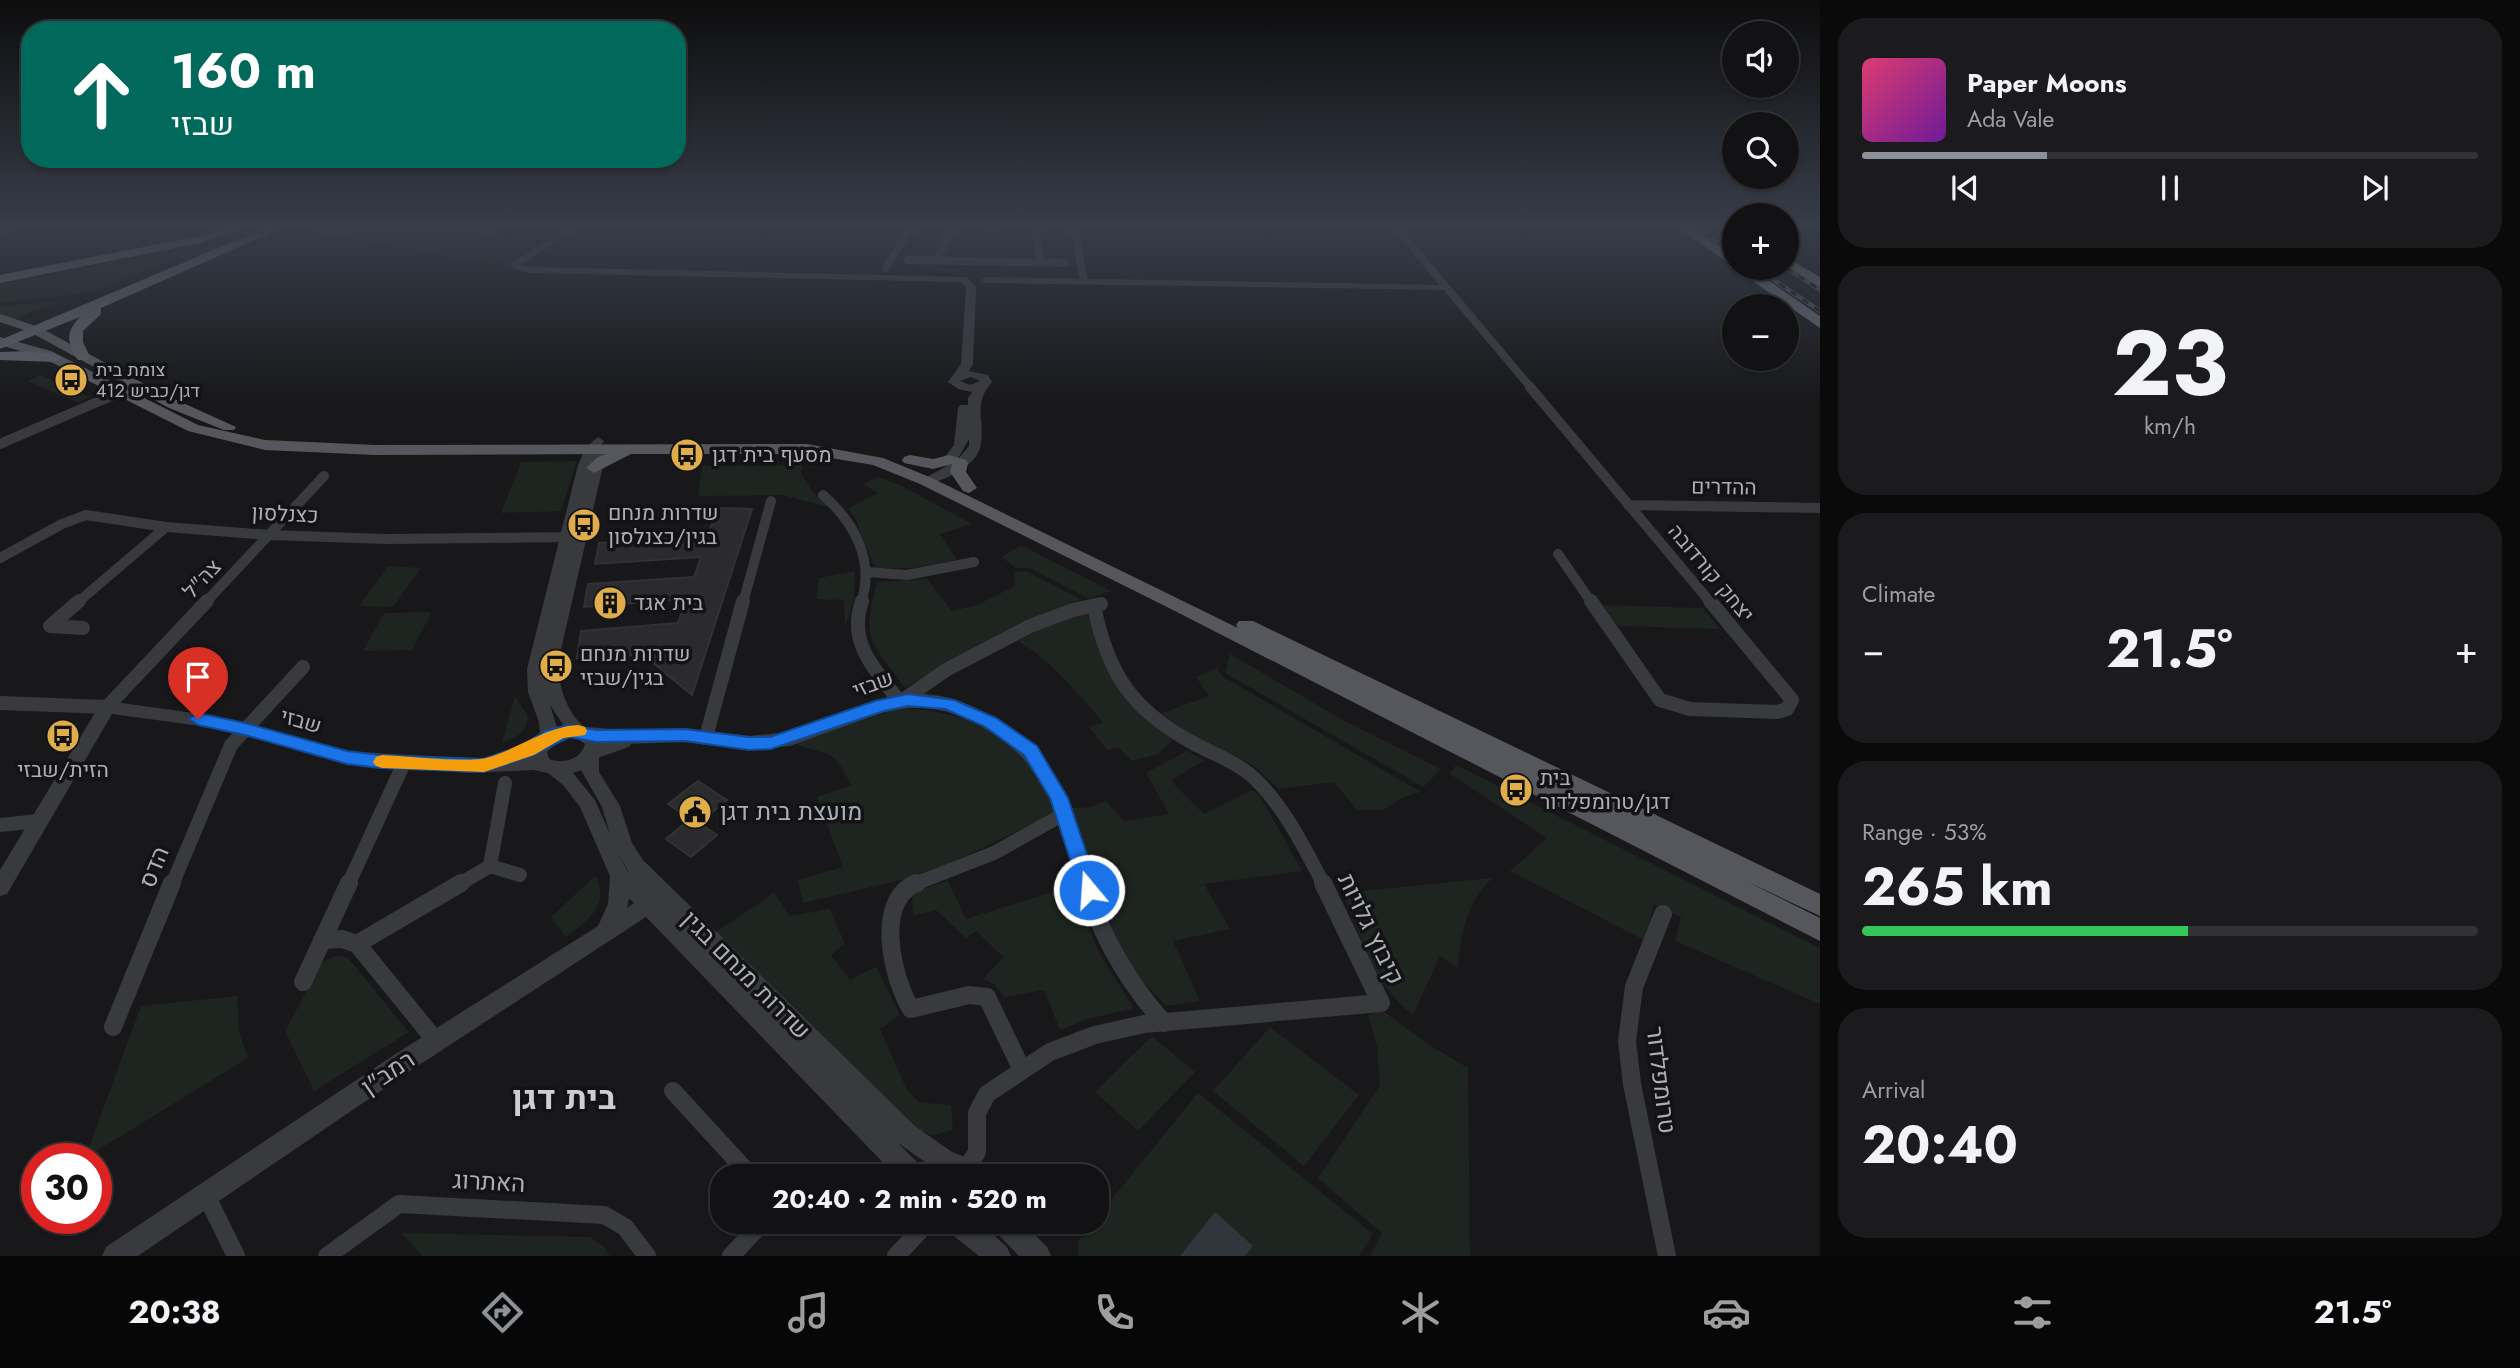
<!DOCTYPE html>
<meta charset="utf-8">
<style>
:root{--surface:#121214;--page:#1b1b1d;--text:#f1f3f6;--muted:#9c9ea0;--line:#313234;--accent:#8c9099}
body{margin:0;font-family:Jost,Heebo,sans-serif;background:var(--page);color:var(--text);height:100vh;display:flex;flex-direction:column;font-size:26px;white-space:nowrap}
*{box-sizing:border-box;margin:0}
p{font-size:23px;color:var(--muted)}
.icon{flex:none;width:38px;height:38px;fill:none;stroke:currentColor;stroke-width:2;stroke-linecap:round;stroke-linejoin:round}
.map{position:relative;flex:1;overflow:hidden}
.side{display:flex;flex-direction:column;gap:18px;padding:18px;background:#0a0a0b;width:700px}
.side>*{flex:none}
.top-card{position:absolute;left:21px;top:21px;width:665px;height:147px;border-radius:28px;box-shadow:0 2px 5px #0004,0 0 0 2px var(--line);background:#00695c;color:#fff;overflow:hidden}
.tools{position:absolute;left:1722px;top:21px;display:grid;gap:14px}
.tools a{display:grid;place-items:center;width:77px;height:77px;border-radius:50%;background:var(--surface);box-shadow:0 2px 5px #0004,0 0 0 2px var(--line);font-size:35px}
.speed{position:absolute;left:21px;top:1143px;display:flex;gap:14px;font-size:35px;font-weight:700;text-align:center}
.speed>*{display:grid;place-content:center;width:91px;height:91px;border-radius:50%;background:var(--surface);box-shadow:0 2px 5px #0004,0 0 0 2px var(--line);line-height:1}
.speed .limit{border:10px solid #d22;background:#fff;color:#111}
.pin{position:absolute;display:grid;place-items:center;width:60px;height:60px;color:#fff;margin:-72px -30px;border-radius:50% 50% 50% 0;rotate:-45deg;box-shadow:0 0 7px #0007}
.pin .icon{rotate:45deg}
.me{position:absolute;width:77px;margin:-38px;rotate:342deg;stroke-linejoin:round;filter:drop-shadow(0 0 5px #0008)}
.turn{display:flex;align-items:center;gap:24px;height:147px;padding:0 35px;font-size:32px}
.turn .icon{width:91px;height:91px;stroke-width:2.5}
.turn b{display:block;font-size:49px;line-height:60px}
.big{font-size:52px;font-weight:700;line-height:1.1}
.side .widget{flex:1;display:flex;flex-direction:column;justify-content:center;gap:10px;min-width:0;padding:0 24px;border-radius:28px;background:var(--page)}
.side .dial{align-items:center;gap:0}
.dial b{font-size:91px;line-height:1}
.song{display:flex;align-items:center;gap:21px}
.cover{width:84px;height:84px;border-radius:10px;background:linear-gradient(135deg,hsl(340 70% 55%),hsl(280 70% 35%))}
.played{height:7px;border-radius:4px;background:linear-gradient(90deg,var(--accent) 30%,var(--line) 30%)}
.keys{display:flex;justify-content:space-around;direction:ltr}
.heat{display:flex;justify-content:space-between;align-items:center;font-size:38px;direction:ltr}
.charge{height:10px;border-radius:5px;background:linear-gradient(90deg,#34c759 53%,var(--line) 0)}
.trip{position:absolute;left:710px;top:1164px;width:399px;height:70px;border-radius:28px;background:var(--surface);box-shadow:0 2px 5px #0004,0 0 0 2px var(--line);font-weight:700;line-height:70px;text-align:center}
.tab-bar{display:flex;height:112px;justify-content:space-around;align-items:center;background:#070708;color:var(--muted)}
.tab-bar .icon{width:49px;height:49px}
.tab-bar .active{color:var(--accent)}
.tab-bar b{font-size:32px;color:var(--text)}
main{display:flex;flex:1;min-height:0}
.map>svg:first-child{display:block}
.green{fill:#1e241f}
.water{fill:#2f363c}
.building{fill:#2b2b2e;stroke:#323235;stroke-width:2}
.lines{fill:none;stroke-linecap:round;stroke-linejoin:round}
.minor-far3{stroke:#393a3e;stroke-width:8}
.minor-far2{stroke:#393a3e;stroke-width:10}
.minor-far1{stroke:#393a3e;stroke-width:14}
.minor{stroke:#393a3e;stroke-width:18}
.tertiary{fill:#393a3e;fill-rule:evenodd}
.primary{fill:#56575d;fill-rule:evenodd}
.trunk{fill:#5e6066;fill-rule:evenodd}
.motorway{fill:#66686f;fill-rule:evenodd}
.rail-casing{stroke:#4d4e53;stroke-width:4.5}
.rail{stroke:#131315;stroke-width:2.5;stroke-dasharray:7;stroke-linecap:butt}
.route{fill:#1a73e8;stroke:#114b97;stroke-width:2}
.slow{fill:#f59e0b}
.labels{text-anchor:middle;stroke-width:7;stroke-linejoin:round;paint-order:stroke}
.far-poi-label{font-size:18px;fill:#acafb8;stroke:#131315;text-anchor:start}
.poi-label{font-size:21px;fill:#acafb8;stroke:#131315;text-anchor:start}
.street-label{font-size:21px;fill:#acafb8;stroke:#131315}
.near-poi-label{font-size:24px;fill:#acafb8;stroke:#131315;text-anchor:start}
.near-street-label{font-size:24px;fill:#acafb8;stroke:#131315}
.near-district-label{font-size:33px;font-weight:bold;fill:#ccced4;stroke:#131315}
</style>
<main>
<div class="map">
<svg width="1820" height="1256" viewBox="0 0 1820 1256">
<rect width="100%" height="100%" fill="#18181a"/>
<path class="green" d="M304 226H505L466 244 511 255 493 264 298 229Z
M985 226H1002V260L973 259Z
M176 250 193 253 93 292 0 303V284Z
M63 300 14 319 0 315V307Z
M41 375 90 397 78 403 28 381Z
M577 461 561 511 501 513 521 462Z
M802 465 801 474 813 492 832 508 782 495 698 496 702 466Z
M878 477 900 485 972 524 940 534 957 560 911 568H875L855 518 848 508 878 493 863 484Z
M1021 545 1111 591 1089 599 1030 568H1015L1002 557Z
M388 566 421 568 393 607 359 606Z
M855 571 854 599 845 628 844 600 816 599 819 578Z
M1026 571 1082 600 1024 622 905 688C870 640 861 642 877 582L927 579 952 611 977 605 1015 586 1014 572Z
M1603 605 1703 608 1720 629 1618 626Z
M1089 611 1102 653 1174 739 1158 754 1132 761 1118 747 1107 750 1089 727 1103 722C1076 692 1053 662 1018 641L1041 628Z
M432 612 412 650 363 651 384 613Z
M1230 654 1345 721 1441 769 1423 787 1225 673Z
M1217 668 1222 676 1421 792 1404 797 1383 810H1357L1334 782 1279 789 1253 765 1190 735 1162 713 1209 696 1196 677Z
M515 696 528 716C527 733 517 737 502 743Z
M896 709C946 707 999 726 1032 765 1043 777 1049 799 1056 813L948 864 901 880 803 903 798 880 843 867 817 797 851 785C845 774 840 759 827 754 816 749 806 750 795 743Z
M1187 751 1204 760 1171 781 1204 814 1252 790 1260 796 1302 871 1204 884 1230 929 1173 941 1200 1001 1166 1006 1134 971 1114 932 1072 808 1090 807 1106 801 1124 821 1169 814 1146 773Z
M1456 765 1820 948V1004L1675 941 1681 917 1654 905 1644 940 1510 871 1547 838 1450 774Z
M596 875C609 907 589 919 566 937L551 917Z
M1492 878C1465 907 1462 930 1458 968L1440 956 1413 1015C1374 987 1361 935 1342 893Z
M948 881 966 919 1071 886 1100 955 1134 1008 1088 1019 1060 1030 1044 990 1004 997 993 983 983 979 1003 957 976 931 966 938 936 910 913 916 912 898 919 890Z
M774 893 790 916 830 909 845 944 831 955 850 980 876 967 900 1015 880 1029 907 1090 919 1102 951 1105 953 1130 933 1135 919 1130 714 933Z
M340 956 348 958 409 1032 314 1091 285 1031 321 964 332 957Z
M237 996 239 1032 248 1058 85 1158 141 1006Z
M1383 1011 1428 1044 1468 1068 1470 1256H1370L1382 1233 1318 1178 1380 1085 1377 1046 1368 1015Z
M1270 1027 1359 1095 1304 1166 1213 1091Z
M1152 1036 1195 1072 1138 1131 1095 1092Z
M1198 1093 1373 1234 1359 1256H1078V1241L1094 1222H1097V1217Z
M402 1233 590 1237 603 1246 610 1256H422Z"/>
<path class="water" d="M1215 1212 1253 1246 1245 1256H1180Z"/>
<path class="building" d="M719 508 752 509 692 695 647 658 622 654 577 658 581 631 678 623 686 599 584 607 588 584 694 577 701 557 595 564 599 543 694 537 709 531Z
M698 781 727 800 699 823 717 835 691 857 666 839 690 819 668 804Z"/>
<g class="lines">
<path class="minor-far3" d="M1036 226 1040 262
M1074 226 1084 280
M0 229 6 228
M908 260 1065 263
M937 260 951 226
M886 268 912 226
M1447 288 1532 389
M128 389 137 385"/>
<path class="minor-far2" d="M1530 387 1711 603
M0 444 132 387
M823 495C855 523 875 561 861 603
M1628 505 1820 508
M1558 554 1592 603
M0 558 62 524 86 515 166 527 270 535 386 539 576 537
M867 572 907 575 974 562
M77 603 166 527
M205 603 324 476
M743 603 771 501"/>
<path class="minor-far1" d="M79 601 50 626 83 628
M862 601C847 644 876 670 900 702
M1591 601 1660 700 1690 709 1777 712 1787 709 1792 700 1710 601
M1094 606C1108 674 1131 709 1193 743 1213 754 1237 762 1254 778 1284 806 1305 849 1324 885
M900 702C929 698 957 705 982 719 1057 760 1062 810 1085 885
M0 703 107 707 207 601
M587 734 625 737 685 735 749 743 789 739 881 706 900 702 946 670 1030 626 1073 610 1101 604
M706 737 743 601
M591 753 625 741
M0 825 39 821
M490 866 520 875
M172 885 231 745 303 667
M348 885 404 763
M458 885 490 866 505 783
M912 885 994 853 1064 814"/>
<path class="minor" d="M917 883C873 900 893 980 911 1009L969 995 987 997 1022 1070
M1085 883C1101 936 1127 981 1164 1023
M1663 914 1634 987 1627 1041 1632 1084 1667 1256
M322 940 342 939 357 944 436 1041
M357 944 461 883
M303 982 349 883
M113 1027 172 883
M673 1091 751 1176
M967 1168 977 1152V1113L987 1094 1050 1052 1095 1035 1144 1024 1381 1003 1323 883
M206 1195 236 1256
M327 1256 399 1204 604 1215 625 1227 647 1256
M731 1256 763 1222
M896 1256 928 1222"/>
<path class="tertiary" d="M570 226H580L520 265 531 267 967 277 976 287 973 364 969 371 988 375 992 382C972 405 985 418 981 444 978 466 945 480 926 485L919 481 947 466 940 463 954 445 958 408 960 405H968V398L972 392 958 389 948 382 961 364 966 287 961 282 531 273 514 269 510 264ZM971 377 980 381 970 385 960 381ZM969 439V446L957 460Z
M1391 226H1400L1450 286V290L986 283 981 280 986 277 1439 285Z
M598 437 604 441 597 450H604L606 453 557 667C561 689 565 708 582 725 589 732 596 733 602 743L599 756V772L620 806 632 843 643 860 915 1126 952 1152 979 1162 988 1176H896L646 917 413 1069 138 1256H102L106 1247 397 1053 598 926 608 904 610 876 580 807 563 785 548 773 533 770 467 773 347 763 215 728 112 714 7 894 0 896V870L101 703 107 701 215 716 347 751 467 759 531 757 529 752 540 736 539 722 528 692 527 669 578 465 586 447ZM550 705 564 726 557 728ZM575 737 585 744C581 760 563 764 549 759L547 752 560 740ZM581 770 602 807 610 834 595 800 573 773ZM617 852 629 872 650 893 627 870ZM629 898 634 903 627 908ZM898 1143 925 1162 921 1166Z
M946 1222H979L1007 1247 1011 1256H979L949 1232Z
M991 1222H1022L1047 1247 1051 1256H1019L995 1231Z"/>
<path class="primary" d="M0 314 39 327 161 393 236 427 234 430H224L169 408 30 332 0 322Z
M0 337 51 351 198 425 265 440 375 445 807 444 883 458 932 478 1238 628 1236 625 1239 621H1253L1820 894V916L1746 881 1820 918V941L1173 610 920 484 873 465 807 454H631L594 473 586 468 598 457 606 454 375 455 265 450 188 431 41 357 0 345Z
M910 455 933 459 949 455 966 460 968 463 966 472 977 488 969 493 963 491 950 472 952 464 933 469 904 463 902 460 904 457Z"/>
<path class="trunk" d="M234 226H253L200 243 0 283V275L199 236Z
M270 226H286L101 308V314L83 331V342L90 357 88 360H78C67 343 65 332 80 317L0 349V340Z
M28 351 55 354 62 358 55 362 0 360V352Z"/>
<path class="motorway" d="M1676 226H1690L1734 257V267Z
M1727 226H1734V231Z
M1787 258 1820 277V287L1787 268Z
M1734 268H1750L1820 316V328Z"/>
<defs>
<path id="rail" d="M1695 226 1734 253
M1715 226 1734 239
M1756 268 1820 311
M1787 268 1820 290"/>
</defs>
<use href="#rail" class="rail-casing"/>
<use href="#rail" class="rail"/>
</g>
<linearGradient id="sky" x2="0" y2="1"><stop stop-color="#0d0d0e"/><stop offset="0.56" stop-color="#373d49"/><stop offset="1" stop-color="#373d49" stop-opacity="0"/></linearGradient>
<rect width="1820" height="402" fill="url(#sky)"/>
<path class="route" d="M908 694 954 700 996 718 1037 746 1068 798 1099 890 1096 896 1089 898 1082 896 1050 798 1024 755 984 726 945 709 908 706 884 711 771 749 749 750 685 741 596 742 569 737 534 755 484 772 380 768 347 764 245 735 198 725 189 719 198 713 245 723 347 751 380 755 483 759 521 746 545 731 568 725 596 730 685 729 749 737H770L875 701Z"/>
<path class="slow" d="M578 725 585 727 587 731 585 735 563 738 534 755 484 772 382 768 376 766 373 762 376 757 382 755C407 756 466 763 486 758 519 749 545 727 578 725Z"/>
<defs>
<symbol id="bus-disc" viewBox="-11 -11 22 22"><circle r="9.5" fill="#dfae4b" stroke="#131315"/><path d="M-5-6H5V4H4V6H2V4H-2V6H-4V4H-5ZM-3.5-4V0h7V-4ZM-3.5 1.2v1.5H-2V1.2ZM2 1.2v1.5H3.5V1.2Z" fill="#111"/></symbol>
<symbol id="building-disc" viewBox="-11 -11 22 22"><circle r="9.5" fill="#dfae4b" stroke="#131315"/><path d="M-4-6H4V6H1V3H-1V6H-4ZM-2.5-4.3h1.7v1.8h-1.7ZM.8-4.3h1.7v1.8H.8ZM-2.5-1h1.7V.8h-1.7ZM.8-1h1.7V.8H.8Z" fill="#111"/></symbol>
<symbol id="civic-disc" viewBox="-11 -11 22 22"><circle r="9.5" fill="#dfae4b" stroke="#131315"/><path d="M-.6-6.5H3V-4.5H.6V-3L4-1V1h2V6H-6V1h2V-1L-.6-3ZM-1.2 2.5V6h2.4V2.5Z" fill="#111"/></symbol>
</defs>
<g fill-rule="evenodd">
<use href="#bus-disc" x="52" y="361" width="38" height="38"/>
<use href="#bus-disc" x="668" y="436" width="38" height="38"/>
<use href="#bus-disc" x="565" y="506" width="38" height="38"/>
<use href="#building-disc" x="591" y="584" width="38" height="38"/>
<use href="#bus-disc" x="537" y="647" width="38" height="38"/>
<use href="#bus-disc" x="44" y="717" width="38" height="38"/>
<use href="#bus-disc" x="1497" y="771" width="38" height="38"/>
<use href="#civic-disc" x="676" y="793" width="38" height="38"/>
</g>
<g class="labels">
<g class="far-poi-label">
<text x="96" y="376">צומת בית<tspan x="96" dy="21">דגן/כביש 412</tspan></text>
</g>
<g class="poi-label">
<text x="712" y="462">מסעף בית דגן</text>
<text x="608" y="520">שדרות מנחם<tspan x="608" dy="24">בגין/כצנלסון</tspan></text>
<text x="634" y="610">בית אגד</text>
<text x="580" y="661">שדרות מנחם<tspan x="580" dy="24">בגין/שבזי</tspan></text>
<text x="63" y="777" text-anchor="middle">הזית/שבזי</text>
<text x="1540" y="785">בית<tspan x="1540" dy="24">דגן/טרומפלדור</tspan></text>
</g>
<g class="street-label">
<text transform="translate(1724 487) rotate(1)" y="7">ההדרים</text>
<text transform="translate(285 514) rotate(3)" y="7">כצנלסון</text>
<text transform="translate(1711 573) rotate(50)" y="7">יצחק קורדובה</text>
<text transform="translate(202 579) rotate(-47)" y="7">צה"ל</text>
<text transform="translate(873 684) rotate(-20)" y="7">שבזי</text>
<text transform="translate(301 721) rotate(16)" y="7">שבזי</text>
</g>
<g class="near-poi-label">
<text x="720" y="820">מועצת בית דגן</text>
</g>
<g class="near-street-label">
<text transform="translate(154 867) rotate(-68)" y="8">הדס</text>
<text transform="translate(1371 929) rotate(64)" y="8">קיבוץ גלויות</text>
<text transform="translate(746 975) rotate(45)" y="8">שדרות מנחם בגין</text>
<text transform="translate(388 1073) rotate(-34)" y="8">רמב"ן</text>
<text transform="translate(1661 1080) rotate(83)" y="8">טרומפלדור</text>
<text transform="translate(489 1182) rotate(3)" y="8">האתרוג</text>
</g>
<g class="near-district-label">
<text x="564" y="1109">בית דגן</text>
</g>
</g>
</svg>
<div class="tools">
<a><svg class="icon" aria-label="sound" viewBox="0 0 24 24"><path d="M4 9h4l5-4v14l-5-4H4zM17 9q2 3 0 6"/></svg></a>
<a><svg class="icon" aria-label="search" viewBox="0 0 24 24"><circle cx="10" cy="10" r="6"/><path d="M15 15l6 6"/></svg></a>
<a>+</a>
<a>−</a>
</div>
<div class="speed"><div class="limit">30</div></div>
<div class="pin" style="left:198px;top:719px;background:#d93025"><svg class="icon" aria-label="arrive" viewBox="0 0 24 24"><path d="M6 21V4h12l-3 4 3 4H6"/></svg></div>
<svg class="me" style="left:1089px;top:890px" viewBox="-20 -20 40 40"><circle r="17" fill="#1a73e8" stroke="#fff" stroke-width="3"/><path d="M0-11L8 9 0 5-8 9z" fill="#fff"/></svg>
<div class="trip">20:40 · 2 min · 520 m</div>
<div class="top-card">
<div class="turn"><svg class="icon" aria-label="ahead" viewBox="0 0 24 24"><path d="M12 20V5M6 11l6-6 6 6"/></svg><div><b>160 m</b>שבזי</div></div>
</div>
</div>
<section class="side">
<div class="widget">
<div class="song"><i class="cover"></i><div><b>Paper Moons</b><p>Ada Vale</p></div></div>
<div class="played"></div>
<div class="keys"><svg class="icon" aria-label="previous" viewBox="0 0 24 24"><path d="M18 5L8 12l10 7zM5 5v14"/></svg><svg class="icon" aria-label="pause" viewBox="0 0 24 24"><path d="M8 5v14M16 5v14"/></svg><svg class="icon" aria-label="next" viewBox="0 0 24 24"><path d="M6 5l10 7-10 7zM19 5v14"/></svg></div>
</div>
<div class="widget dial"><b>23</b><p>km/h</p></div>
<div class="widget"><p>Climate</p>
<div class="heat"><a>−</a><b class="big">21.5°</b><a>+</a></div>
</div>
<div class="widget"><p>Range · 53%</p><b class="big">265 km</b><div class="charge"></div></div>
<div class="widget"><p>Arrival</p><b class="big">20:40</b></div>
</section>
</main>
<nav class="tab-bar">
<b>20:38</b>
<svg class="icon active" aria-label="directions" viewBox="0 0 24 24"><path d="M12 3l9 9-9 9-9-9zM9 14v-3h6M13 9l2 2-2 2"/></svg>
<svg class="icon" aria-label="music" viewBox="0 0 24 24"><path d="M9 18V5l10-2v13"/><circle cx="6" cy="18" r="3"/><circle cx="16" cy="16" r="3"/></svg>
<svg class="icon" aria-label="phone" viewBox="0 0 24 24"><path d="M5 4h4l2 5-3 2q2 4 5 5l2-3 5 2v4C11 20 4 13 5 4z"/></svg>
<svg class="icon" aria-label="climate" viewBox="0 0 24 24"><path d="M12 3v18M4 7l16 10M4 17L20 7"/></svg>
<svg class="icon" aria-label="car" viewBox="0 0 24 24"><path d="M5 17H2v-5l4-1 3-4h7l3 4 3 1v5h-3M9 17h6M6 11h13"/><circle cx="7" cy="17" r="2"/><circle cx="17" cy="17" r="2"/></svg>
<svg class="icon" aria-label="filters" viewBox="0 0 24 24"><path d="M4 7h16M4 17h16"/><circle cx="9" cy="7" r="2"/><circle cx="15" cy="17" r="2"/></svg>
<b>21.5°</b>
</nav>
